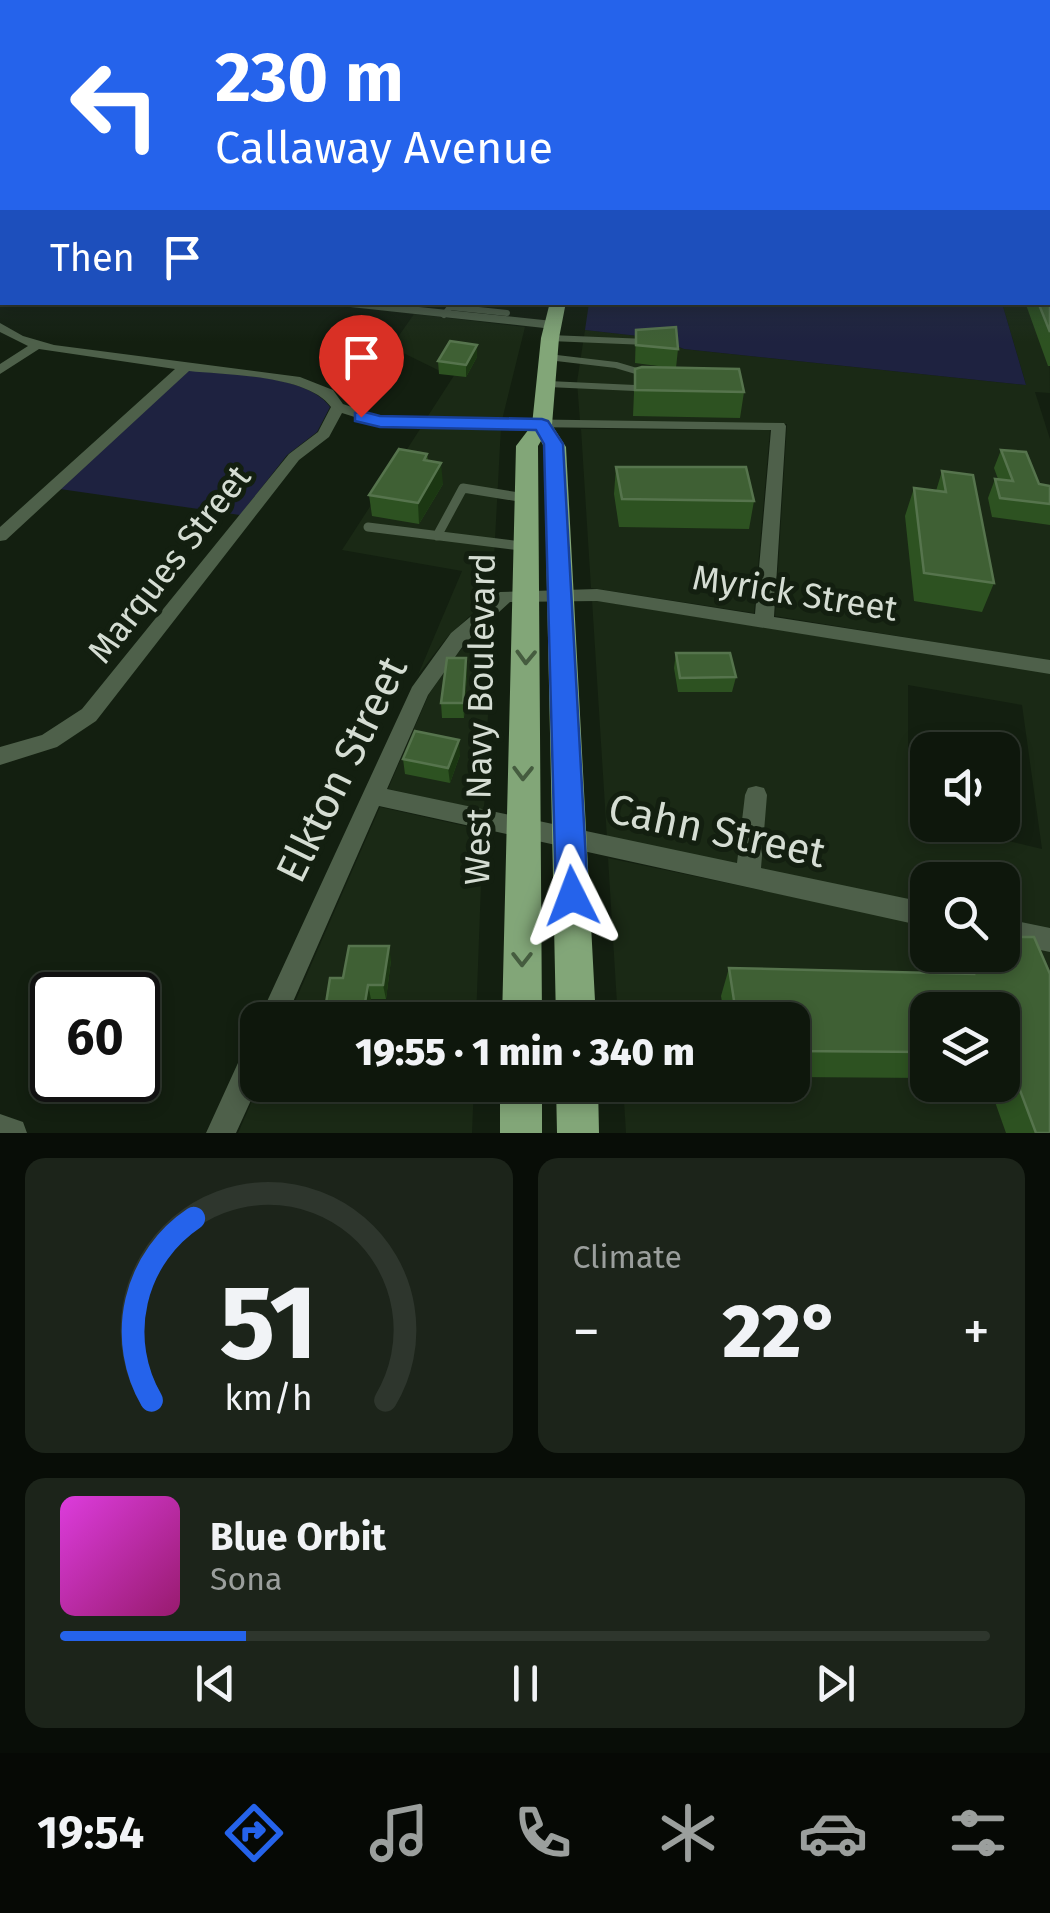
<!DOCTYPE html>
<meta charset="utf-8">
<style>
:root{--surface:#0e170c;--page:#1c241a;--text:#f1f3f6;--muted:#9b9f9d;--line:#2e362d;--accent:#2563eb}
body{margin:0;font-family:"Fira Sans",sans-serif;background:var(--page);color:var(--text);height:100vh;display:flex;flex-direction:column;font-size:38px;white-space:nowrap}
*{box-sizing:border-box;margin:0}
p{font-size:32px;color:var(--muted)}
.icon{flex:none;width:55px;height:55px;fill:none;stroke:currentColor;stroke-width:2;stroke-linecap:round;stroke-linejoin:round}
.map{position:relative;height:1133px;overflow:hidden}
.drawer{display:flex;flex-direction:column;gap:25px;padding:25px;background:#080d07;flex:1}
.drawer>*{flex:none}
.banner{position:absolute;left:0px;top:0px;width:1050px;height:305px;box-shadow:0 5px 15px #0003,0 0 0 2px var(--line);background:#2563eb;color:#fff;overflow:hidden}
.buttons{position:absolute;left:910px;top:732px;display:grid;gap:20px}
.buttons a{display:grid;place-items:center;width:110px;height:110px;border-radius:20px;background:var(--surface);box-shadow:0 5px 15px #0003,0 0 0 2px var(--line);font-size:50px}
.speed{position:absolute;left:30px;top:972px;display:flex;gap:20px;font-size:50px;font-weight:700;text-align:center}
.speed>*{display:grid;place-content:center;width:130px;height:130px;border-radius:50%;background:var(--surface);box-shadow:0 5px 15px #0003,0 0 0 2px var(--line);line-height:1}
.speed .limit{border:5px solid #111;border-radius:15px;background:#fff;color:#111}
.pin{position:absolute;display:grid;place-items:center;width:85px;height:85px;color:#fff;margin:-102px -42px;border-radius:50% 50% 50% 0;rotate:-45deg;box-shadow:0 0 10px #0007}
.pin .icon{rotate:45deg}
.me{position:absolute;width:110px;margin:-55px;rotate:357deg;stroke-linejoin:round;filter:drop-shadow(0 0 8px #0008)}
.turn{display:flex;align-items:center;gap:35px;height:210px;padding:0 50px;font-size:45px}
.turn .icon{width:130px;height:130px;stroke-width:2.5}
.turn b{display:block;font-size:70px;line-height:85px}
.then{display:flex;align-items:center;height:95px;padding:0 50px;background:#0003;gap:20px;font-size:38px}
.big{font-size:75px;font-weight:800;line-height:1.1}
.drawer .tile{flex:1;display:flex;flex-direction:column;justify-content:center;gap:15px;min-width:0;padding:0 35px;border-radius:20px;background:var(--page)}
.drawer .dial{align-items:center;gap:0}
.dial svg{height:260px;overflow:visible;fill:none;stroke:var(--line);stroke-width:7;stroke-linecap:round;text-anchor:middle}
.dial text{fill:var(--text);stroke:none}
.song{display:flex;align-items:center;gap:30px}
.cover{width:120px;height:120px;border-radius:15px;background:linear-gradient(135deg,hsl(300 70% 55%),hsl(320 70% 35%))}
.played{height:10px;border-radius:5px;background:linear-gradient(90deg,var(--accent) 20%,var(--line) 20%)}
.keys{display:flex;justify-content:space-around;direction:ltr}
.heat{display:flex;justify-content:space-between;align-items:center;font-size:55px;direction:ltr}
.drawer .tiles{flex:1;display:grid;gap:25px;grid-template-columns:1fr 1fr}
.tile:last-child{grid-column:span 2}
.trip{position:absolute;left:240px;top:1002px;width:570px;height:100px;border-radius:20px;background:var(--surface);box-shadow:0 5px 15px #0003,0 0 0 2px var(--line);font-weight:800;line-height:100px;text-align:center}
.tab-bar{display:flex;height:160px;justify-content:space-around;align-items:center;background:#060905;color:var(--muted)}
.tab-bar .icon{width:70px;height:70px}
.tab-bar .selected{color:var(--accent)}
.tab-bar b{font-size:45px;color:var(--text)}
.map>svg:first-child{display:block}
.built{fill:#1a2915;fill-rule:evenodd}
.green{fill:#1e2240}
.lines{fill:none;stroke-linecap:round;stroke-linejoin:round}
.service-far1{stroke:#4e604a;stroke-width:6}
.service{stroke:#4e604a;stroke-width:9}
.minor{fill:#4e604a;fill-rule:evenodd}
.secondary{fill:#6b8764;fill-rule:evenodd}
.primary{fill:#82a678;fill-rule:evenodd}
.wall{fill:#2d5221}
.shaded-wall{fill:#1b3712}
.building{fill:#3f6034;stroke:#56744d;stroke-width:2.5}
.oneway{stroke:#455c3f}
.route{fill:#2563eb;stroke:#184099;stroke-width:2.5}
.labels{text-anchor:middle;stroke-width:10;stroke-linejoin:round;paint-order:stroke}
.street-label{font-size:35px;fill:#d5ddd3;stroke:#131f10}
.near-street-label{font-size:42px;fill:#d5ddd3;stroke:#131f10}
</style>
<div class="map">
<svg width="1050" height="1133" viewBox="0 0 1050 1133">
<rect width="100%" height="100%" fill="#131f10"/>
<path class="built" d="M1048 184 1050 393 1035 392 1050 439V661L775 616 787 424 580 421 577 382 585 330 656 338 684 349 1026 385 1002 303 1048 302Z
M414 314 525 327 502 420 426 419 455 374 442 372 391 347Z
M422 426 501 427 492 596 449 635 418 675 462 571 342 550Z
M581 429 770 430 754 613 591 588Z
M592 600 1050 673V929L1003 920 1002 880H928L927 904 607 838ZM908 685 1022 705 1042 849 942 825H928L927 821 908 816Z
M492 618 484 810 388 789 429 694 455 656Z
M380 807 483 830 476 1020H287Z
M608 858 927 925 928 955H1002L1003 941 1050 951V1133H626L623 1085H792V1020H618ZM928 1010H1002V1085H928Z
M259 1085H474L472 1133H238Z"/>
<path class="green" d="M589 303H1002L1026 385 684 349 656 338 585 330Z
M189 370C228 375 306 374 330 407L317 432 287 455 240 515 60 489Z"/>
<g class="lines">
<path class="service-far1" d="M444 315 450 307 507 313
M550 338 647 342
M548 357 616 365 643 373
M548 384 635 388"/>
<path class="service" d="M368 527 521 546
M437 536 463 488 525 498"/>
<path class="minor" d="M0 294H2V301H0Z
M327 302H371L553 321 559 325 553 329 332 305Z
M0 323 23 336 54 345 300 377 333 390 343 404 381 417 784 423 786 426 774 617 1050 660V674L597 601 510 602 465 643 428 695 387 789 737 863 745 795 748 788 756 786 764 788 767 795 761 868 928 903V927L379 806 285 1020 258 1021 412 687 451 633 500 592 597 589 755 614 771 430 380 425 342 413 329 437 299 460 96 721 57 747 0 765V747L42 735 82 709 289 454 318 432 331 407C308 375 227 375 189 371L6 540 0 541V527L175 369 39 349 0 374V364L28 346 0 332Z
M1002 918 1050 928V952L1002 942Z
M258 1037V1085L236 1133H206L248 1041Z
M0 1114 23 1122 27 1133H0Z"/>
<path class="secondary" d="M0 192 2 193V201H0Z"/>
<path class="primary" d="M550 302H566L559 338 552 425 566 447 596 1020H556L544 447 541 441 538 446 542 1020H502L516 446 532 425 541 338Z
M500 1085H542V1133H500Z
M556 1085H598L599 1133H557Z"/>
</g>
<path class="wall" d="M1050 184V366H1048L1025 302H1048Z
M473 302H500L498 305Z
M636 330 678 349 676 368 744 392 740 418 633 416 635 369 673 368 635 363Z
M477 357 466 377 439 374 438 361Z
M1001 450 1039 484 1050 486V525L992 517 988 498 995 479H998L994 468Z
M427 454 428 461 443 484 419 524 372 516 369 495Z
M616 467 754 501 749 529 619 527 614 494Z
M942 471 994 583 982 612 914 601 905 516 914 488 936 491Z
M676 653 736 677 732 692H678L674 668Z
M466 658 467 673 464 718H442L441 703Z
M460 755 450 783 405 774 403 759Z
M952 955H1002L1050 1133H1006L989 1085H1002V1010H928V1078L792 1077V1020H725L721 996 729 968 950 974 947 964Z
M391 960 386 999H371L368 1020H325L324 1016 343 978Z
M376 1085 374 1102 328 1101 324 1088Z"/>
<path class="shaded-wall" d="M477 345V357L466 377V365Z
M441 463 443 484 419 524 418 503Z
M466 658 467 673 464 718 463 703Z
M459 740 460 755 450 783 448 768Z
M389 946 391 960 386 999 383 985Z
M368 985 371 999 368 1020H362Z
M372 1085H376L374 1102 371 1089Z"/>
<path class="building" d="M1048 184H1050V332L1038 302H1048Z
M676 327 678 349 636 345V330Z
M450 341 477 345 466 365 438 361Z
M642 367 739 369 744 392 635 390V369Z
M399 449 427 454 424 460 441 463 418 503 369 495Z
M1001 450 1026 452 1039 484 1050 486V504L1000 498 995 479 1013 481Z
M616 467H746L754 501 622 499Z
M942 471 973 475 994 583 924 573 914 488 946 492Z
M676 653H730L736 677 680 678Z
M447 658H466L463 703H441Z
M415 731 459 740 448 768 403 759Z
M1002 937H1034L1050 974V1133H1036L1006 1053H1002V1010H928V1052L792 1051V1020H737L729 968 974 974 969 955H1002Z
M349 946H389L383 985H368L362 1020H336V1016H324L330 978H343Z
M325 1085H372L371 1089 324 1088Z"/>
<defs><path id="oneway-chevron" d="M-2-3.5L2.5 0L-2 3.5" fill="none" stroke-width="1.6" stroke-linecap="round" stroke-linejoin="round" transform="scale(2.5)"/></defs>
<g class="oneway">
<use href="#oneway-chevron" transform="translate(526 657) rotate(92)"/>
<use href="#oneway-chevron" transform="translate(523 773) rotate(91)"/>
<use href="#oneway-chevron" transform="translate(522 959) rotate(90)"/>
</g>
<linearGradient id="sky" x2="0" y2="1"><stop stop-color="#0a1109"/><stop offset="0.54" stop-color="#334242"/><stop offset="1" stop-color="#334242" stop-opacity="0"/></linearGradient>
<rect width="1050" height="342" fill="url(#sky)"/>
<path class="route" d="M361 411 380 416 542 419 548 421 563 444 588 896 583 906 572 911 561 906 556 896 544 444 536 430 380 427 355 421V413Z"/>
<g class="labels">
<g class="street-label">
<text transform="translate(169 564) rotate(-52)" y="12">Marques Street</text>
<text transform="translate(795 593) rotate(9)" y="12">Myrick Street</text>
<text transform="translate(480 719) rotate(-89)" y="12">West Navy Boulevard</text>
</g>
<g class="near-street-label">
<text transform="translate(341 769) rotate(-64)" y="15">Elkton Street</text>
<text transform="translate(717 830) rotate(12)" y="15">Cahn Street</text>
</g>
</g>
</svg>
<div class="buttons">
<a><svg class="icon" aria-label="sound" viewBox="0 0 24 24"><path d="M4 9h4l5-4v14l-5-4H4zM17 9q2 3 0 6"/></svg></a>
<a><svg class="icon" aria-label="search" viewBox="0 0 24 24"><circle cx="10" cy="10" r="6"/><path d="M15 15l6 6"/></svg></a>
<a><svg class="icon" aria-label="layers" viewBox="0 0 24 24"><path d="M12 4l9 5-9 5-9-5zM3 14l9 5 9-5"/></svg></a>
</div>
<div class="speed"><div class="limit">60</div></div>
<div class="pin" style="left:361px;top:417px;background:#d93025"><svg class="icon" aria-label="arrive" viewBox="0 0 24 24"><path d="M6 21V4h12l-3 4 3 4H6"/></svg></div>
<svg class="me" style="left:572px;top:896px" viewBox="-20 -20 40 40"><path d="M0-17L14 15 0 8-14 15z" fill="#2563eb" stroke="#fff" stroke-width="4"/></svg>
<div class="trip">19:55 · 1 min · 340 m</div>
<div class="banner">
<div class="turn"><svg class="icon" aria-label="left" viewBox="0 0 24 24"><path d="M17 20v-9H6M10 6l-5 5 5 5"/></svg><div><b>230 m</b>Callaway Avenue</div></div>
<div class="then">Then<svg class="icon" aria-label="arrive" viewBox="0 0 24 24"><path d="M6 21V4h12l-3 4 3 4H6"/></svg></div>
</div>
</div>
<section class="drawer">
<div class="tiles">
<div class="tile dial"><svg viewBox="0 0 100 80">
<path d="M14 69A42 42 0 1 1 86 69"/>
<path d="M14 69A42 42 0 0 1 27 13" stroke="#2563eb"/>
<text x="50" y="56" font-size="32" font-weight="700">51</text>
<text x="50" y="72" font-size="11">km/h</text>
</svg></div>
<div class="tile"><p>Climate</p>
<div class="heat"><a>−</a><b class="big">22°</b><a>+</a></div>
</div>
<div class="tile">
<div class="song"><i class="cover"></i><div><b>Blue Orbit</b><p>Sona</p></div></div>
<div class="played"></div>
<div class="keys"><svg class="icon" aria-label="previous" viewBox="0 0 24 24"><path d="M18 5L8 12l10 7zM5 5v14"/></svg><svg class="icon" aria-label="pause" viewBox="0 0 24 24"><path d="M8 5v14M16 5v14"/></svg><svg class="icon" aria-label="next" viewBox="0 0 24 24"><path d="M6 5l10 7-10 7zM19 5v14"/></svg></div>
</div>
</div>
</section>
<nav class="tab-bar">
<b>19:54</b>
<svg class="icon selected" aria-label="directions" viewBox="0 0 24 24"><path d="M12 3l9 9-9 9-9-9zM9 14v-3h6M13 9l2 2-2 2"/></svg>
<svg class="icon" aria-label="music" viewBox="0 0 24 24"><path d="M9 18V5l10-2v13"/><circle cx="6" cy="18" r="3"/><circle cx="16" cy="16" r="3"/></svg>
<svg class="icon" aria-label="phone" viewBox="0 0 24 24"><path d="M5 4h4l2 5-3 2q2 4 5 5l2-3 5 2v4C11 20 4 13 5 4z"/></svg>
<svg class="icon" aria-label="climate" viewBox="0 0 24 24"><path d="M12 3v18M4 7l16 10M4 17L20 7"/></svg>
<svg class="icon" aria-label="car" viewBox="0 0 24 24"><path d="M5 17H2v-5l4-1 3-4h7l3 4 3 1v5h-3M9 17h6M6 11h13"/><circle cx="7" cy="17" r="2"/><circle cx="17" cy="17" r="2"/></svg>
<svg class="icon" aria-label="filters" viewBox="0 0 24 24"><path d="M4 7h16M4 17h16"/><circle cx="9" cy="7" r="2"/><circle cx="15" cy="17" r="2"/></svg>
</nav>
